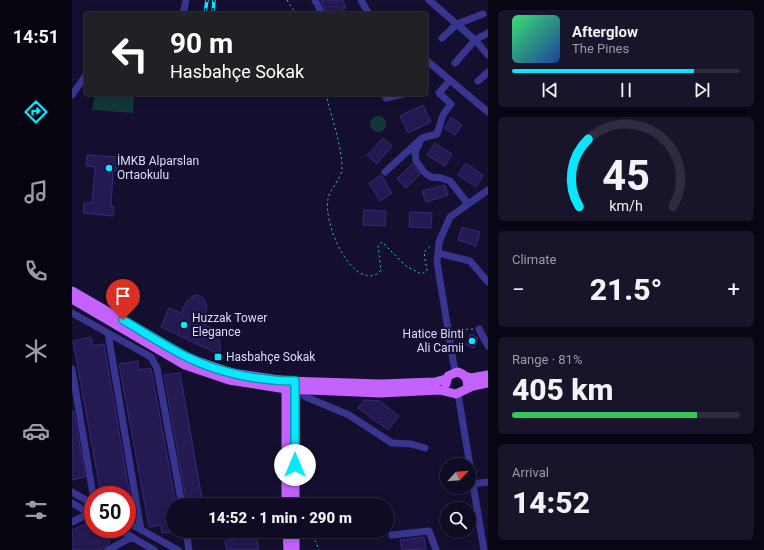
<!DOCTYPE html>
<meta charset="utf-8">
<style>
:root{--surface:#0f0b22;--page:#18142a;--text:#f1f3f6;--muted:#9b9ba5;--line:#2f2b40;--accent:#07e8ff}
body{margin:0;font-family:Roboto,sans-serif;background:var(--page);color:var(--text);height:100vh;display:flex;flex-direction:column;font-size:15px;white-space:nowrap}
*{box-sizing:border-box;margin:0}
p{font-size:13px;color:var(--muted)}
.icon{flex:none;width:22px;height:22px;fill:none;stroke:currentColor;stroke-width:2;stroke-linecap:round;stroke-linejoin:round}
.map{position:relative;flex:1;overflow:hidden}
.drawer{display:flex;flex-direction:column;gap:10px;padding:10px;background:#080613;width:276px}
.drawer>*{flex:none}
.hud{position:absolute;left:12px;top:12px;width:344px;height:84px;border-radius:4px;box-shadow:0 2px 10px #0003,0 0 0 1px var(--line);background:#202124;color:#fff;overflow:hidden}
.needle{width:26px;rotate:64deg}
.controls{position:absolute;left:368px;top:458px;display:grid;gap:8px}
.controls a{display:grid;place-items:center;width:36px;height:36px;border-radius:50%;background:var(--surface);box-shadow:0 2px 10px #0003,0 0 0 1px var(--line);font-size:20px}
.speed{position:absolute;left:12px;top:486px;display:flex;gap:8px;font-size:20px;font-weight:700;text-align:center}
.speed>*{display:grid;place-content:center;width:52px;height:52px;border-radius:50%;background:var(--surface);box-shadow:0 2px 10px #0003,0 0 0 1px var(--line);line-height:1}
.speed .limit{border:6px solid #d22;background:#fff;color:#111}
.pin{position:absolute;display:grid;place-items:center;width:34px;height:34px;color:#fff;margin:-41px -17px;border-radius:50% 50% 50% 0;rotate:-45deg;box-shadow:0 0 4px #0007}
.pin .icon{rotate:45deg}
.me{position:absolute;width:44px;margin:-22px;rotate:0deg;stroke-linejoin:round;filter:drop-shadow(0 0 3px #0008)}
.turn{display:flex;align-items:center;gap:14px;height:84px;padding:0 20px;font-size:18px}
.turn .icon{width:52px;height:52px;stroke-width:2.5}
.turn b{display:block;font-size:28px;line-height:34px}
.big{font-size:30px;font-weight:800;line-height:1.1}
.drawer .card{flex:1;display:flex;flex-direction:column;justify-content:center;gap:6px;min-width:0;padding:0 14px;border-radius:6px;background:var(--page)}
.drawer .dial{align-items:center;gap:0}
.dial svg{height:104px;overflow:visible;fill:none;stroke:var(--line);stroke-width:7;stroke-linecap:round;text-anchor:middle}
.dial text{fill:var(--text);stroke:none}
.song{display:flex;align-items:center;gap:12px}
.cover{width:48px;height:48px;border-radius:6px;background:linear-gradient(135deg,hsl(140 70% 55%),hsl(220 70% 35%))}
.played{height:4px;border-radius:2px;background:linear-gradient(90deg,var(--accent) 80%,var(--line) 80%)}
.keys{display:flex;justify-content:space-around;direction:ltr}
.heat{display:flex;justify-content:space-between;align-items:center;font-size:22px;direction:ltr}
.charge{height:6px;border-radius:3px;background:linear-gradient(90deg,#34c759 81%,var(--line) 0)}
.trip{position:absolute;left:94px;top:498px;width:228px;height:40px;border-radius:20px;background:var(--surface);box-shadow:0 2px 10px #0003,0 0 0 1px var(--line);font-weight:800;line-height:40px;text-align:center}
main{display:flex;flex:1;min-height:0}
.tab-bar{display:flex;flex-direction:column;width:72px;justify-content:space-around;align-items:center;background:#06040e;color:var(--muted)}
.tab-bar .icon{width:28px;height:28px}
.tab-bar .selected{color:var(--accent)}
.tab-bar b{font-size:18px;color:var(--text)}
.map>svg:first-child{display:block}
.green{fill:#113837}
.building{fill:#241951;stroke:#39287f}
.lines{fill:none;stroke-linecap:round;stroke-linejoin:round}
.path{stroke:#24cbc0;stroke-width:1;stroke-dasharray:2 3;stroke-linecap:butt}
.minor{stroke:#383591;stroke-width:7}
.major{stroke:#c462ff;stroke-width:9}
.rail-casing{stroke:#07e8ff;stroke-width:3.5}
.rail{stroke:#140f2e;stroke-width:2;stroke-dasharray:6;stroke-linecap:butt}
.route-casing{stroke:#0597a6;stroke-width:10}
.route{stroke:#07e8ff;stroke-width:7}
.poi-dot{fill:#07e8ff;stroke:#140f2e;stroke-width:1.5}
.labels{text-anchor:middle;stroke-width:4;stroke-linejoin:round;paint-order:stroke}
.poi-label{font-size:12px;fill:#dfdbff;stroke:#140f2e;text-anchor:start}
</style>
<main>
<nav class="tab-bar">
<b>14:51</b>
<svg class="icon selected" aria-label="directions" viewBox="0 0 24 24"><path d="M12 3l9 9-9 9-9-9zM9 14v-3h6M13 9l2 2-2 2"/></svg>
<svg class="icon" aria-label="music" viewBox="0 0 24 24"><path d="M9 18V5l10-2v13"/><circle cx="6" cy="18" r="3"/><circle cx="16" cy="16" r="3"/></svg>
<svg class="icon" aria-label="phone" viewBox="0 0 24 24"><path d="M5 4h4l2 5-3 2q2 4 5 5l2-3 5 2v4C11 20 4 13 5 4z"/></svg>
<svg class="icon" aria-label="climate" viewBox="0 0 24 24"><path d="M12 3v18M4 7l16 10M4 17L20 7"/></svg>
<svg class="icon" aria-label="car" viewBox="0 0 24 24"><path d="M5 17H2v-5l4-1 3-4h7l3 4 3 1v5h-3M9 17h6M6 11h13"/><circle cx="7" cy="17" r="2"/><circle cx="17" cy="17" r="2"/></svg>
<svg class="icon" aria-label="filters" viewBox="0 0 24 24"><path d="M4 7h16M4 17h16"/><circle cx="9" cy="7" r="2"/><circle cx="15" cy="17" r="2"/></svg>
</nav>
<div class="map">
<svg width="416" height="550" viewBox="0 0 416 550">
<rect width="100%" height="100%" fill="#140f2e"/>
<path class="green" d="M23 94H62L61 113 20 110Z
M298 124a8 8 0 1 1 16 0a8 8 0 1 1-16 0Z"/>
<path class="building" d="M249 0H271L274 8 270 10 269 14H255Z
M351 105 359 122 336 133 328 116Z
M379 117 390 125 383 135 372 128Z
M311 138 320 146 305 164 295 155Z
M363 143 380 154 373 166 355 155Z
M15 155 46 157 45 171H41L39 207H42L41 216 11 213 12 203H20L23 167 14 166Z
M394 163 411 175 404 187 386 175Z
M340 164 348 174 334 188 325 179Z
M309 175 320 193 308 201 297 183Z
M373 185 376 195 354 202 350 191Z
M292 210 314 211 313 226 291 225Z
M338 212 360 213 359 228 337 227Z
M390 227 408 232 404 246 386 240Z
M126 295 132 299 135 306 134 312 129 324 144 329 149 349 146 354 89 327 97 308 109 313 114 302 121 296Z
M399 334 406 338 402 348 394 345Z
M19 337 21 346 32 344 59 502 55 503V495H29L1 341Z
M66 361 67 370 79 368 104 505H101V532L90 533 89 525 77 527 47 364Z
M108 373 131 505H115L92 375Z
M292 400 308 401 327 416 316 430 286 408Z
M0 411H2L13 477 0 480Z
M17 522 22 532 31 529 38 543 29 550H0V530Z
M184 534 187 550H155L153 541Z
M352 537 354 549 330 550 328 540Z"/>
<g class="lines">
<path class="path" d="M215 0 224 14
M254 94C259 117 269 142 270 166 271 178 258 188 256 199 252 220 270 265 290 274 298 277 303 277 309 270L306 246 310 242 334 266 349 274 355 271 352 252 360 245
M384 330 401 329
M239 531 247 550"/>
<path class="minor" d="M243 0 250 14
M289 0 297 14
M357 0 403 40 416 55
M111 14 114 0
M370 38 385 24 411 14
M354 60 416 112
M383 63 403 40 416 33
M406 81 416 72
M0 95 14 75
M314 98 331 94
M348 142 343 152 344 161 352 172 359 177 369 178 378 181 396 204
M313 172 350 138 365 134 371 115 379 104 367 93 378 80
M366 253 398 261 416 282
M0 313 79 357 85 368 110 505
M407 329 416 346
M36 333 69 530
M0 369 21 495
M383 372 365 262 367 242 378 217 416 190
M223 389 234 397 277 415 320 443 339 444 353 448
M386 394 412 550
M401 484 416 482
M0 492 21 504
M0 503 21 515
M0 522 18 513
M55 522 106 550
M46 529 82 550
M114 531 117 550
M320 535 357 531 364 550
M36 550 60 537"/>
<path class="major" d="M0 291 116 358 160 373 214 381 309 384 363 382 374 379
M0 299 113 365 157 380 214 389 308 393 368 390 384 394 401 386 416 383
M393 376 399 378 416 375
M214 384V505
M223 384V505
M374 384 376 376 385 372C394 374 397 381 395 389
M215 531 216 550
M223 531V550"/>
<defs>
<path id="rail" d="M133 14 135 0
M141 14 142 0"/>
</defs>
<use href="#rail" class="rail-casing"/>
<use href="#rail" class="rail"/>
</g>
<g class="lines">
<defs>
<path id="route" d="M51 320C72 332 93 346 115 357 147 373 188 381 223 381V465"/>
</defs>
<use href="#route" class="route-casing"/>
<use href="#route" class="route"/>
</g>
<g class="poi-dot">
<circle cx="37" cy="168" r="4"/>
<circle cx="112" cy="325" r="4"/>
<circle cx="400" cy="341" r="4"/>
<rect x="142" y="353" width="8" height="8" rx="2"/>
</g>
<g class="labels">
<g class="poi-label">
<text x="45" y="165">İMKB Alparslan<tspan x="45" dy="14">Ortaokulu</tspan></text>
<text x="120" y="322">Huzzak Tower<tspan x="120" dy="14">Elegance</tspan></text>
<text x="392" y="338" text-anchor="end">Hatice Binti<tspan x="392" dy="14">Ali Camii</tspan></text>
<text x="154" y="361">Hasbahçe Sokak</text>
</g>
</g>
</svg>
<div class="controls">
<a><svg class="needle" viewBox="-14 -14 28 28"><path d="M0-13l5 13h-10z" fill="#e53935"/><path d="M0 13l5-13h-10z" fill="#9b9ba5"/></svg></a>
<a><svg class="icon" aria-label="search" viewBox="0 0 24 24"><circle cx="10" cy="10" r="6"/><path d="M15 15l6 6"/></svg></a>
</div>
<div class="speed"><div class="limit">50</div></div>
<div class="pin" style="left:51px;top:320px;background:#d93025"><svg class="icon" aria-label="arrive" viewBox="0 0 24 24"><path d="M6 21V4h12l-3 4 3 4H6"/></svg></div>
<svg class="me" style="left:223px;top:465px" viewBox="-20 -20 40 40"><circle r="19" fill="#fff"/><path d="M0-13L10 11 0 6-10 11z" fill="#07e8ff"/></svg>
<div class="trip">14:52 · 1 min · 290 m</div>
<div class="hud">
<div class="turn"><svg class="icon" aria-label="left" viewBox="0 0 24 24"><path d="M17 20v-9H6M10 6l-5 5 5 5"/></svg><div><b>90 m</b>Hasbahçe Sokak</div></div>
</div>
</div>
<section class="drawer">
<div class="card">
<div class="song"><i class="cover"></i><div><b>Afterglow</b><p>The Pines</p></div></div>
<div class="played"></div>
<div class="keys"><svg class="icon" aria-label="previous" viewBox="0 0 24 24"><path d="M18 5L8 12l10 7zM5 5v14"/></svg><svg class="icon" aria-label="pause" viewBox="0 0 24 24"><path d="M8 5v14M16 5v14"/></svg><svg class="icon" aria-label="next" viewBox="0 0 24 24"><path d="M6 5l10 7-10 7zM19 5v14"/></svg></div>
</div>
<div class="card dial"><svg viewBox="0 0 100 80">
<path d="M14 69A42 42 0 1 1 86 69"/>
<path d="M14 69A42 42 0 0 1 21 17" stroke="#07e8ff"/>
<text x="50" y="56" font-size="32" font-weight="700">45</text>
<text x="50" y="72" font-size="11">km/h</text>
</svg></div>
<div class="card"><p>Climate</p>
<div class="heat"><a>−</a><b class="big">21.5°</b><a>+</a></div>
</div>
<div class="card"><p>Range · 81%</p><b class="big">405 km</b><div class="charge"></div></div>
<div class="card"><p>Arrival</p><b class="big">14:52</b></div>
</section>
</main>
